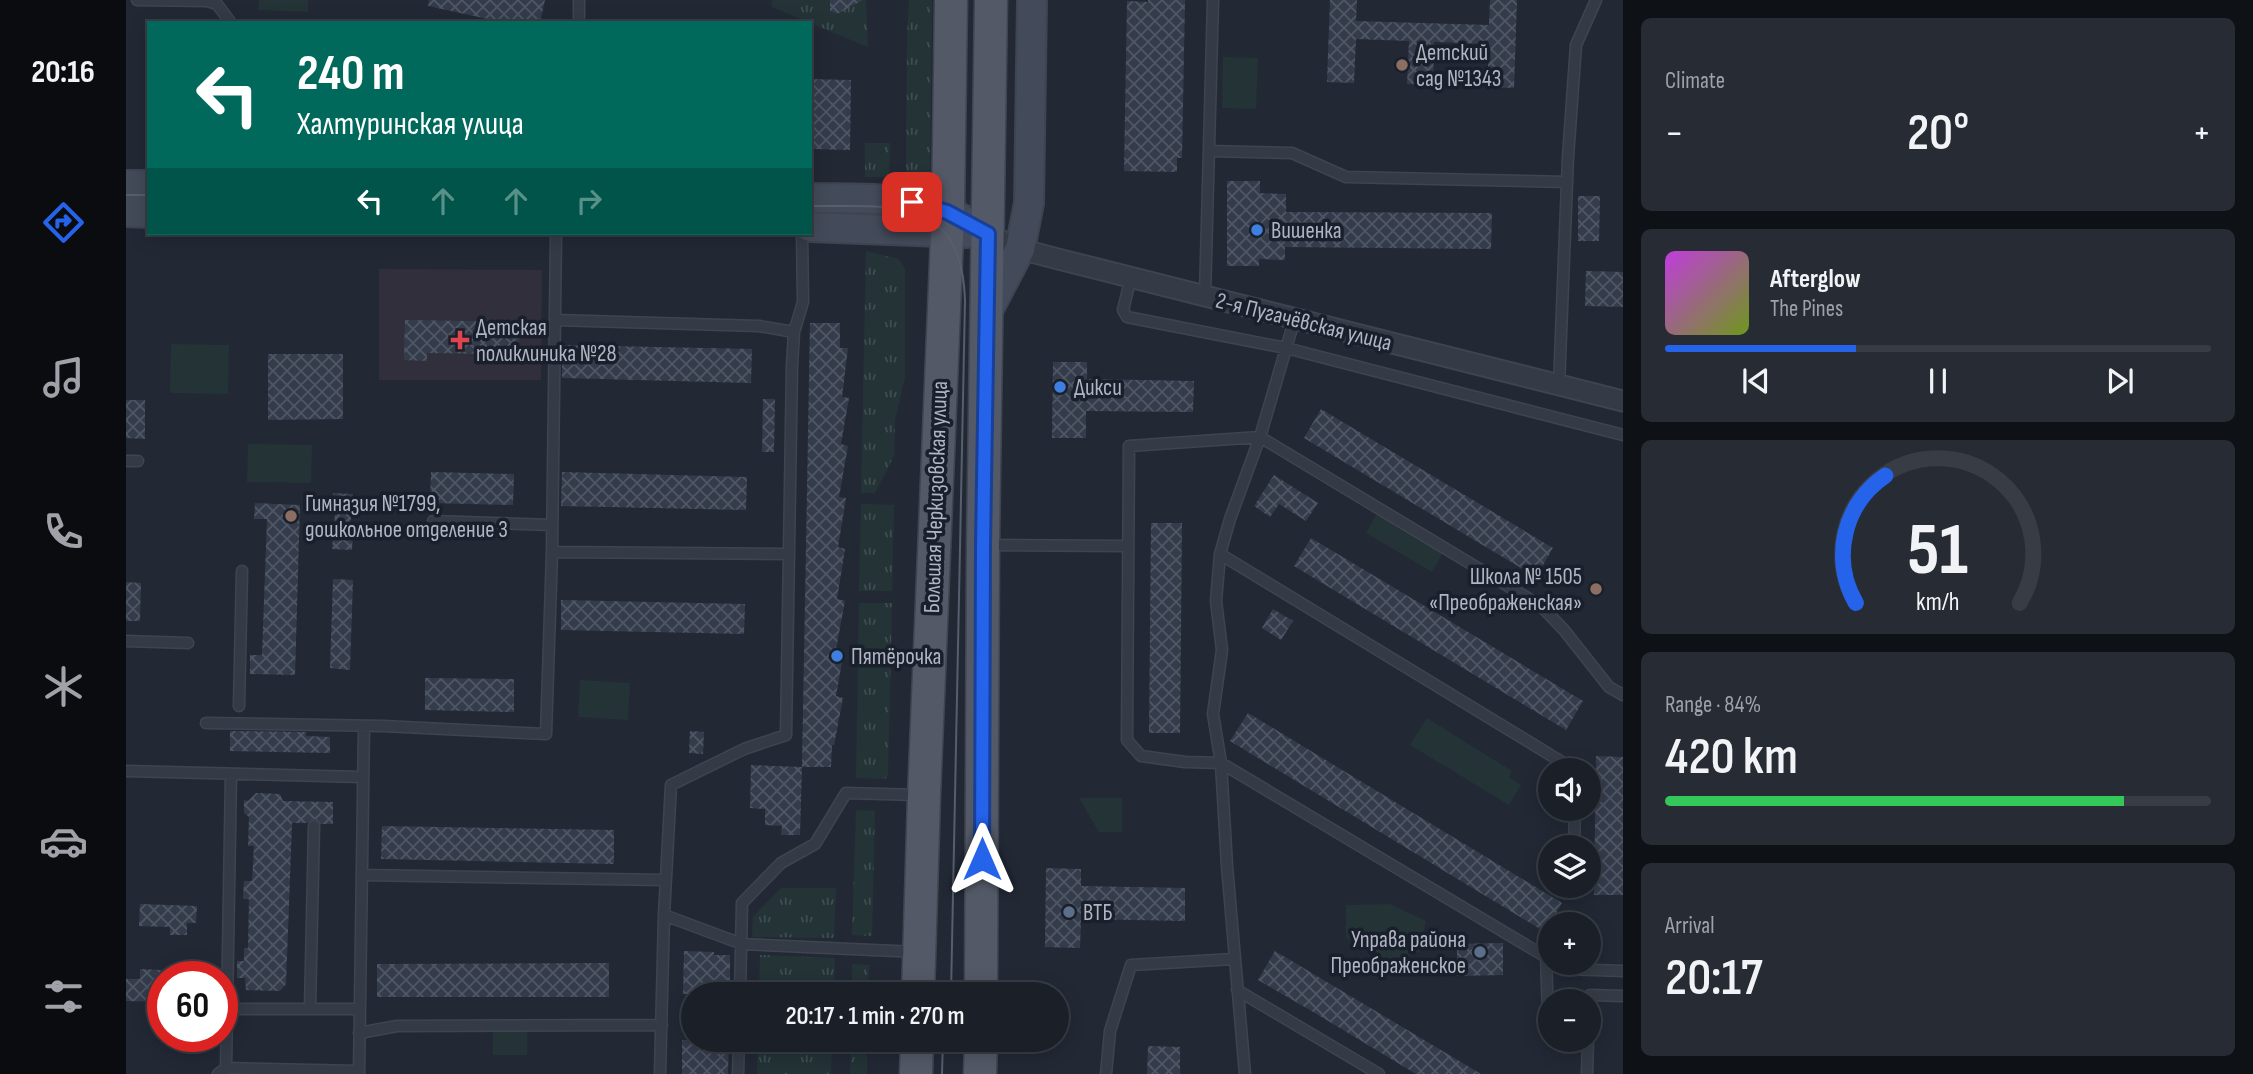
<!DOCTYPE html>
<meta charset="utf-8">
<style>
:root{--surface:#1a1f28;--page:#272c34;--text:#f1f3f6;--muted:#9fa2a8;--line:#383d45;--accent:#2563eb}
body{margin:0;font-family:"Sofia Sans Condensed",sans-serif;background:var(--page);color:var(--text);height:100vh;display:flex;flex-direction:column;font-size:26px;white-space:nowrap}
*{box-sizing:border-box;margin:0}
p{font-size:23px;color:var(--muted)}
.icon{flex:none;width:38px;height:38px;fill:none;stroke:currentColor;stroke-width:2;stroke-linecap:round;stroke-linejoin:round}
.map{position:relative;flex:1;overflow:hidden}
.panel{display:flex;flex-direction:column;gap:18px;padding:18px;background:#0e1116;width:630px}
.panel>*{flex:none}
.guide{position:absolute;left:21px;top:21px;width:665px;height:214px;border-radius:0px;box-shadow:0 4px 18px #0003,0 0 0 2px var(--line);background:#00695c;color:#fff;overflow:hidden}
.buttons{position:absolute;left:1412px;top:758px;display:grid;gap:14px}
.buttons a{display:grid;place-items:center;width:63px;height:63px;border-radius:50%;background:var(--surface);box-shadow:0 4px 18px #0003,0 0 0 2px var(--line);font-size:35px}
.speed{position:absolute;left:21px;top:961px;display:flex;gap:14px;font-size:35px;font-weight:700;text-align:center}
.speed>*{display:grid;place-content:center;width:91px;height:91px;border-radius:50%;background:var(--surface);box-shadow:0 4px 18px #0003,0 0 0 2px var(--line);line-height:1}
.speed .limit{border:10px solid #d22;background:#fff;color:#111}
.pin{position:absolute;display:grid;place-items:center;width:60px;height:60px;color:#fff;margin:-30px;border-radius:14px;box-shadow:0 4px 10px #0006}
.me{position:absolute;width:77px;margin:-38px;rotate:0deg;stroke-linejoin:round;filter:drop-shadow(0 0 5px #0008)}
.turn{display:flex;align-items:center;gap:24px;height:147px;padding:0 35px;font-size:32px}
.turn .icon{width:91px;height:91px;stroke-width:2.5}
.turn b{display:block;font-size:49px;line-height:60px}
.lanes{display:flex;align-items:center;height:66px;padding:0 35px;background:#0003;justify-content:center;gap:35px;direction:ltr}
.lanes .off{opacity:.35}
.big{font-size:52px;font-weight:600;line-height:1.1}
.panel .tile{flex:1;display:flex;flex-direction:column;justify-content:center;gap:10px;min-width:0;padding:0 24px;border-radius:10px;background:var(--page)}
.panel .dial{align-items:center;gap:0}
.dial svg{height:182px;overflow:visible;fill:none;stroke:var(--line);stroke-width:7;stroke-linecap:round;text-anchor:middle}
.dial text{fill:var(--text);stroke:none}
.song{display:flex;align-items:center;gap:21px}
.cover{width:84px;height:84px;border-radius:10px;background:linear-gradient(135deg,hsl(290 70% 55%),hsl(80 70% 35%))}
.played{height:7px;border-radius:4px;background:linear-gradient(90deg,var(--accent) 35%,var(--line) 35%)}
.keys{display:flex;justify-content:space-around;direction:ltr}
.heat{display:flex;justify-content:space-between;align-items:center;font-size:38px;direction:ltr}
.charge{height:10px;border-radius:5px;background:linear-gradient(90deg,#34c759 84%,var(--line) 0)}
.trip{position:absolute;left:555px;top:982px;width:388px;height:70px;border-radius:35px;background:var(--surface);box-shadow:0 4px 18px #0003,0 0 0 2px var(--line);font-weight:600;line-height:70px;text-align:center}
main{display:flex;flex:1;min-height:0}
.dock{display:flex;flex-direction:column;width:126px;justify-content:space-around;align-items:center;background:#0a0c10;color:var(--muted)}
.dock .icon{width:49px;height:49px}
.dock .selected{color:var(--accent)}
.dock b{font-size:32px;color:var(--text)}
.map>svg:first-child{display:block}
.medical{fill:#312f3b}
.grass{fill:url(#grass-tufts)}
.park{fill:#233336}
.building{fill:url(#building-cross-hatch)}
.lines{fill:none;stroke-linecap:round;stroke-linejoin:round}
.lane-casing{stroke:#3e4450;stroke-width:13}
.street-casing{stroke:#3e4450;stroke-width:23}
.secondary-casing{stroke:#3e4450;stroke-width:32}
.primary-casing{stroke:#3e4450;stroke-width:35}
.lane{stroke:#353b46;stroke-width:10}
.street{stroke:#353b46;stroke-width:19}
.secondary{stroke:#434a59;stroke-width:28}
.primary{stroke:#535966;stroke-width:32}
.tram{stroke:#575e6d;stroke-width:2}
.route-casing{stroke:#184099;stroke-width:18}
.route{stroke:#2563eb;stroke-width:12}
.education-dot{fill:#8d6e63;stroke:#1a202b;stroke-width:2.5}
.shop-dot{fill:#3f7fe0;stroke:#1a202b;stroke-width:2.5}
.health-dot{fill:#e0444e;stroke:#1a202b;stroke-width:2.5}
.service-dot{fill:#5c6f8a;stroke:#1a202b;stroke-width:2.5}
.labels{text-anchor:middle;stroke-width:7;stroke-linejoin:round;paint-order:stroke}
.poi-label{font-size:23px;fill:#afb5c3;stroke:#1a202b;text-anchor:start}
.street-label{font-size:23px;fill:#afb5c3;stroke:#1a202b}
</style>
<main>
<nav class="dock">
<b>20:16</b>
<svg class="icon selected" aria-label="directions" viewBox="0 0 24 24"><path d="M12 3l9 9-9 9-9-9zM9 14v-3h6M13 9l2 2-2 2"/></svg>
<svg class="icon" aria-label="music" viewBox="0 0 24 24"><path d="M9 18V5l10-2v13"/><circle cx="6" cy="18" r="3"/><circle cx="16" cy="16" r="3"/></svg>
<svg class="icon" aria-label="phone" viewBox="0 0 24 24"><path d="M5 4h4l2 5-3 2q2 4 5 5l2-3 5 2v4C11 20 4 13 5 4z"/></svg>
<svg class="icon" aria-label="climate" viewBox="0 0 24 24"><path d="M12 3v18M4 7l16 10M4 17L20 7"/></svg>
<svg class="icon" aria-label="car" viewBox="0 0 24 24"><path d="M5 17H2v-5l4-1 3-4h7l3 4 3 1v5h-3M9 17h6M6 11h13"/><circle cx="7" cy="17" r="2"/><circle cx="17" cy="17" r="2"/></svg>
<svg class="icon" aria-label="filters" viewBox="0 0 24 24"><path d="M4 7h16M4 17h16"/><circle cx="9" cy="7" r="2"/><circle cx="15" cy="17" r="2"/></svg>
</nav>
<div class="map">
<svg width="1497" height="1074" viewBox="0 0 1497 1074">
<defs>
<pattern id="grass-tufts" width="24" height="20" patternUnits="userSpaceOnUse" patternTransform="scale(1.75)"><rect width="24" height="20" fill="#233336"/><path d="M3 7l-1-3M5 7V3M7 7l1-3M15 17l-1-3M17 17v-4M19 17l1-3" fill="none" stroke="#404e51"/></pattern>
<pattern id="building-cross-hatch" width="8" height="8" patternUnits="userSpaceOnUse" patternTransform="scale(1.75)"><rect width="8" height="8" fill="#343c4c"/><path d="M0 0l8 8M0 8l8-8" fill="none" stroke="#4f5664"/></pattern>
</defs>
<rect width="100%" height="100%" fill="#222935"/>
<path class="medical" d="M253 269 416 270 415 380H253Z"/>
<path class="grass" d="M646 0H740L742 47 646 7Z
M783 0H806L804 174 792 186 780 189 781 38Z
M739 143H764L763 177H739Z
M740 251 772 259 779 268V377L769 420 768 456 749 493H735Z
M735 504 768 505 766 591H733Z
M733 603H766L762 775 759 779 730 778Z
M730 810 749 811 746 936 726 935Z
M655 888H710L708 938 626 937 627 917Z
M634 955 709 958 708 994H633Z
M726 964 743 965 742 994H726Z
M632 1040H706L705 1074H631Z
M725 1040H741V1074H724Z"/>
<path class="park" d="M133 0H182V12L132 10Z
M1097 57 1132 58 1130 109 1096 108Z
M45 344 103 345 102 394 44 393Z
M122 444 186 445 185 483 121 482Z
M1251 514 1317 553 1306 572 1240 533Z
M454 680 504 683 502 720 452 717Z
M1301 718 1386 771 1383 777 1395 785 1383 805 1284 745Z
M953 798H996V832H973Z
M1264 904 1300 921 1293 952 1264 963 1220 937V905Z
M367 1031H401V1055H367Z"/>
<path class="building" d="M303 0H419L414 23H380L302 6Z
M704 0H737L711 14 704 11Z
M1022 0H1059L1056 158H1051V172L998 171 1001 1 1022 2Z
M1204 0H1231L1230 21 1363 25 1364 0H1391L1388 88 1361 87 1363 44 1308 42 1307 85 1281 84 1283 41 1230 39 1228 83 1201 82Z
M684 79 725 80 724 150 687 149V136H684Z
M1101 181H1134V193L1160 194V212L1366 213 1365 249 1159 247V260L1133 259V266H1101Z
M1452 196H1474L1473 241H1452Z
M1460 271 1497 272V307L1459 306Z
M279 320 393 322 392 362H369V354L301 353V361L278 360Z
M684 323H714V348H722L716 397 723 398 715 444 722 446 713 497 720 498 712 547 719 549 711 599 719 601 710 649 718 651 710 696 717 698 708 745H706L705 767H676Z
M436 345 626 349 625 383 436 378Z
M142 354H217V419L142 420Z
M927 362H961V379L1068 381 1067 412 960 411V438H926Z
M637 399H649L648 452H636Z
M0 400H19V439L0 438Z
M1195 409 1427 548 1410 577 1178 438Z
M305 472 388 474 387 505 304 503Z
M436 472 621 477 620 510 435 506Z
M1148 475 1192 503 1180 521 1153 504 1144 517 1128 506Z
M207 493 227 494 224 529H227L226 550 206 549 209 514 206 513Z
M129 503 174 505 169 675 124 674V655H136L141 519H128Z
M1025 523H1056L1054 733H1023Z
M1185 538 1457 701 1440 730 1168 566Z
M207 579 227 580 224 670 204 668Z
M0 582 15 583 14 621H0Z
M435 600 619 604 618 634 435 630Z
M1147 609 1167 621 1155 640 1136 628Z
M299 678 388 679V712L299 710Z
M1122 713 1436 903 1419 932 1104 741Z
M104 731 180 732V736L204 737V753L104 751Z
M564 731 578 732 577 754 563 753Z
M1470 756 1497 757V895H1468Z
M625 765 676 767 674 835H655L656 826 639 825V809L624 808Z
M130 793 154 794 157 801 207 802V824H195L189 819 181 823H166L160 984 154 991 120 990 119 978H111V961H118V948H122L123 899H117L118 881H126L128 846H122L123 817 118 813V800L122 801Z
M256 826 488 830V864L255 859Z
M920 868 955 869V886L1059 888V921L955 919 954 948 919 947Z
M14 904 71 906 70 923H61V935H44V927L13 926Z
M1377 943V975L1331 976V944Z
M558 951 588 952V955H604V994H557Z
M1149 951 1355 1074H1290L1189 1013 1132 980Z
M483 963V997H251V964Z
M14 969 37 970V1002L0 1001V979H14Z
M556 1040H603L602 1074H556Z
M1022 1046 1054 1047V1074H1021Z"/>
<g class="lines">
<defs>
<path id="lane" d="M11 0 81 1 91 4 105 23
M453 0V23
M1083 151 1166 153 1220 177 1441 182
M1005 277 997 310 1001 317 1160 348 1497 435
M1079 296 1087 0
M429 320 633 326 668 332
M1433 385 1442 157 1450 45 1470 0
M0 461H12
M307 521 426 525
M859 545 1002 546
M426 552 663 554
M1094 554 1449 770
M0 641 62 643
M113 706 116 571
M80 723 257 726 420 734 426 552 430 233
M0 771 236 777
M1448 847 1449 808
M236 875 539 880
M1447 889V886
M538 915 616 944 791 952
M1439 969 1497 971
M1111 990 1253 1074
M614 994 616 903 655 863 689 844 720 793 792 795
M107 1009H234
M184 1009 188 826
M1422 1017 1420 957 1095 763 1059 762 1015 756 1001 740 1003 446 1134 437 1415 606 1438 630 1483 687 1497 695
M1463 1026 1464 995 1497 996
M233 1033 271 1026 536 1025
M100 1068 105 774
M92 1074 100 1068 233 1071
M233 1074 238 726
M534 1074 538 915 545 785 618 749 660 735 666 365 668 332 677 302 676 233
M612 1074 613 1040
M980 1074 984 1031 1005 965 1108 959
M1119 1074 1101 866 1095 763 1087 714 1096 650 1090 601 1094 554 1104 519 1134 437 1169 318
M1461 1074 1462 1040"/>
<path id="street" d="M862 235 894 249 932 259 1497 401"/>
<path id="secondary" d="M0 185H23
M684 198C730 199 775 196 819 211 834 216 848 227 862 235
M0 212 23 213
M684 227 841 233
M860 314 894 249 903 203 906 0"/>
<path id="primary" d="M792 994 798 796 822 212 825 0
M855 994 857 545 865 0
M790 1074 791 1040
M854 1074 855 1040"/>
</defs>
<use href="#lane" class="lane-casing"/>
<use href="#street" class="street-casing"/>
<use href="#secondary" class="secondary-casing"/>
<use href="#primary" class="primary-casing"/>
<use href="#lane" class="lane"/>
<use href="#street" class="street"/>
<use href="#secondary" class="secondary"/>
<use href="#primary" class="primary"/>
<path class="tram" d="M0 195H23
M684 206C766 207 835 193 839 300L825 994
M816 1074 817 1040"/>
</g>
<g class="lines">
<defs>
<path id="route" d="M786 202 821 212 862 234 857 545 856 859"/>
</defs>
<use href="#route" class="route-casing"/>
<use href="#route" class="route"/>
</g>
<g class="education-dot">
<circle cx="1276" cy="65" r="7"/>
<circle cx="165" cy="516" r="7"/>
<circle cx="1470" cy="589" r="7"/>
</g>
<g class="shop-dot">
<circle cx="1131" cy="230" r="7"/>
<circle cx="934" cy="387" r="7"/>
<circle cx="711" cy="656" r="7"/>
</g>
<path class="health-dot" d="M330.5 329.5h7v7h7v7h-7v7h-7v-7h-7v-7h7z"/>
<g class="service-dot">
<circle cx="943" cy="912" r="7"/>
<circle cx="1354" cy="952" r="7"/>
</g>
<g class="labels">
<g class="poi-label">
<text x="1290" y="60">Детский<tspan x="1290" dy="26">сад №1343</tspan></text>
<text x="1145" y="238">Вишенка</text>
<text x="350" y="335">Детская<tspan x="350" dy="26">поликлиника №28</tspan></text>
<text x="948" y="395">Дикси</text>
<text x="179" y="511">Гимназия №1799,<tspan x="179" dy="26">дошкольное отделение 3</tspan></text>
<text x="1456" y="584" text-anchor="end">Школа № 1505<tspan x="1456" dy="26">«Преображенская»</tspan></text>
<text x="725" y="664">Пятёрочка</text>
<text x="957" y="920">ВТБ</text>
<text x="1340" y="947" text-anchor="end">Управа района<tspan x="1340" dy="26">Преображенское</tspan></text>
</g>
<g class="street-label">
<text transform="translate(1178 321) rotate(14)" y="8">2-я Пугачёвская улица</text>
<text transform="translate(809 497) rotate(-88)" y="8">Большая Черкизовская улица</text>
</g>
</g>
</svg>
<div class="buttons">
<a><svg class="icon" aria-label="sound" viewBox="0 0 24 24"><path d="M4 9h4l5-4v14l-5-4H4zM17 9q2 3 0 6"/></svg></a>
<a><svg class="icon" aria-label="layers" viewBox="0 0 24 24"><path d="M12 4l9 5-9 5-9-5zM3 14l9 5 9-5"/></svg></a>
<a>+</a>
<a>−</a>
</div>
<div class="speed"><div class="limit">60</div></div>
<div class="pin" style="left:786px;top:202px;background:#d93025"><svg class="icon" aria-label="arrive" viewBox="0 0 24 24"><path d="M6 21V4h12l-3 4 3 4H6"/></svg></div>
<svg class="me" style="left:856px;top:859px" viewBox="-20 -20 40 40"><path d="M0-17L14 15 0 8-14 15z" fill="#2563eb" stroke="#fff" stroke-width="4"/></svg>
<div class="trip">20:17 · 1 min · 270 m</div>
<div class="guide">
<div class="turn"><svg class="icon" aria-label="left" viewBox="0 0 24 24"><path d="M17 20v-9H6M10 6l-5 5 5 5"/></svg><div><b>240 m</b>Халтуринская улица</div></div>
<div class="lanes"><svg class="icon" aria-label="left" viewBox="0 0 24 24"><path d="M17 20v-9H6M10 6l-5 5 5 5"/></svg><svg class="icon off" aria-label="ahead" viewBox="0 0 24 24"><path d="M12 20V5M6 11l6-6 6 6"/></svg><svg class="icon off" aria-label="ahead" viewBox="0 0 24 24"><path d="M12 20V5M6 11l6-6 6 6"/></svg><svg class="icon off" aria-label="right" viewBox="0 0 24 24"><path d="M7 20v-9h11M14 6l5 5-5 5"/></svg></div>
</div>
</div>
<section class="panel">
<div class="tile"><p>Climate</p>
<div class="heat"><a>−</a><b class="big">20°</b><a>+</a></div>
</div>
<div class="tile">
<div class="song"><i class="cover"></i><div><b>Afterglow</b><p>The Pines</p></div></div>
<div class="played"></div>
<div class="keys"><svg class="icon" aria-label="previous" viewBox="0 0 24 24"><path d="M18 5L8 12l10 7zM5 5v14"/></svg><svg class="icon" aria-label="pause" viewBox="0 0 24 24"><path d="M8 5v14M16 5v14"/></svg><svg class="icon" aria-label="next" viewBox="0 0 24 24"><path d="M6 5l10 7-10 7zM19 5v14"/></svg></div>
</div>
<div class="tile dial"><svg viewBox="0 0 100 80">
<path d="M14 69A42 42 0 1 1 86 69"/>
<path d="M14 69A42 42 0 0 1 27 13" stroke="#2563eb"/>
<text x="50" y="56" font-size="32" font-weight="700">51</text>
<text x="50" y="72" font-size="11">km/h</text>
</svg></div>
<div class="tile"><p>Range · 84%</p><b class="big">420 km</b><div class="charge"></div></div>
<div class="tile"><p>Arrival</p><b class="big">20:17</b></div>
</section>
</main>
